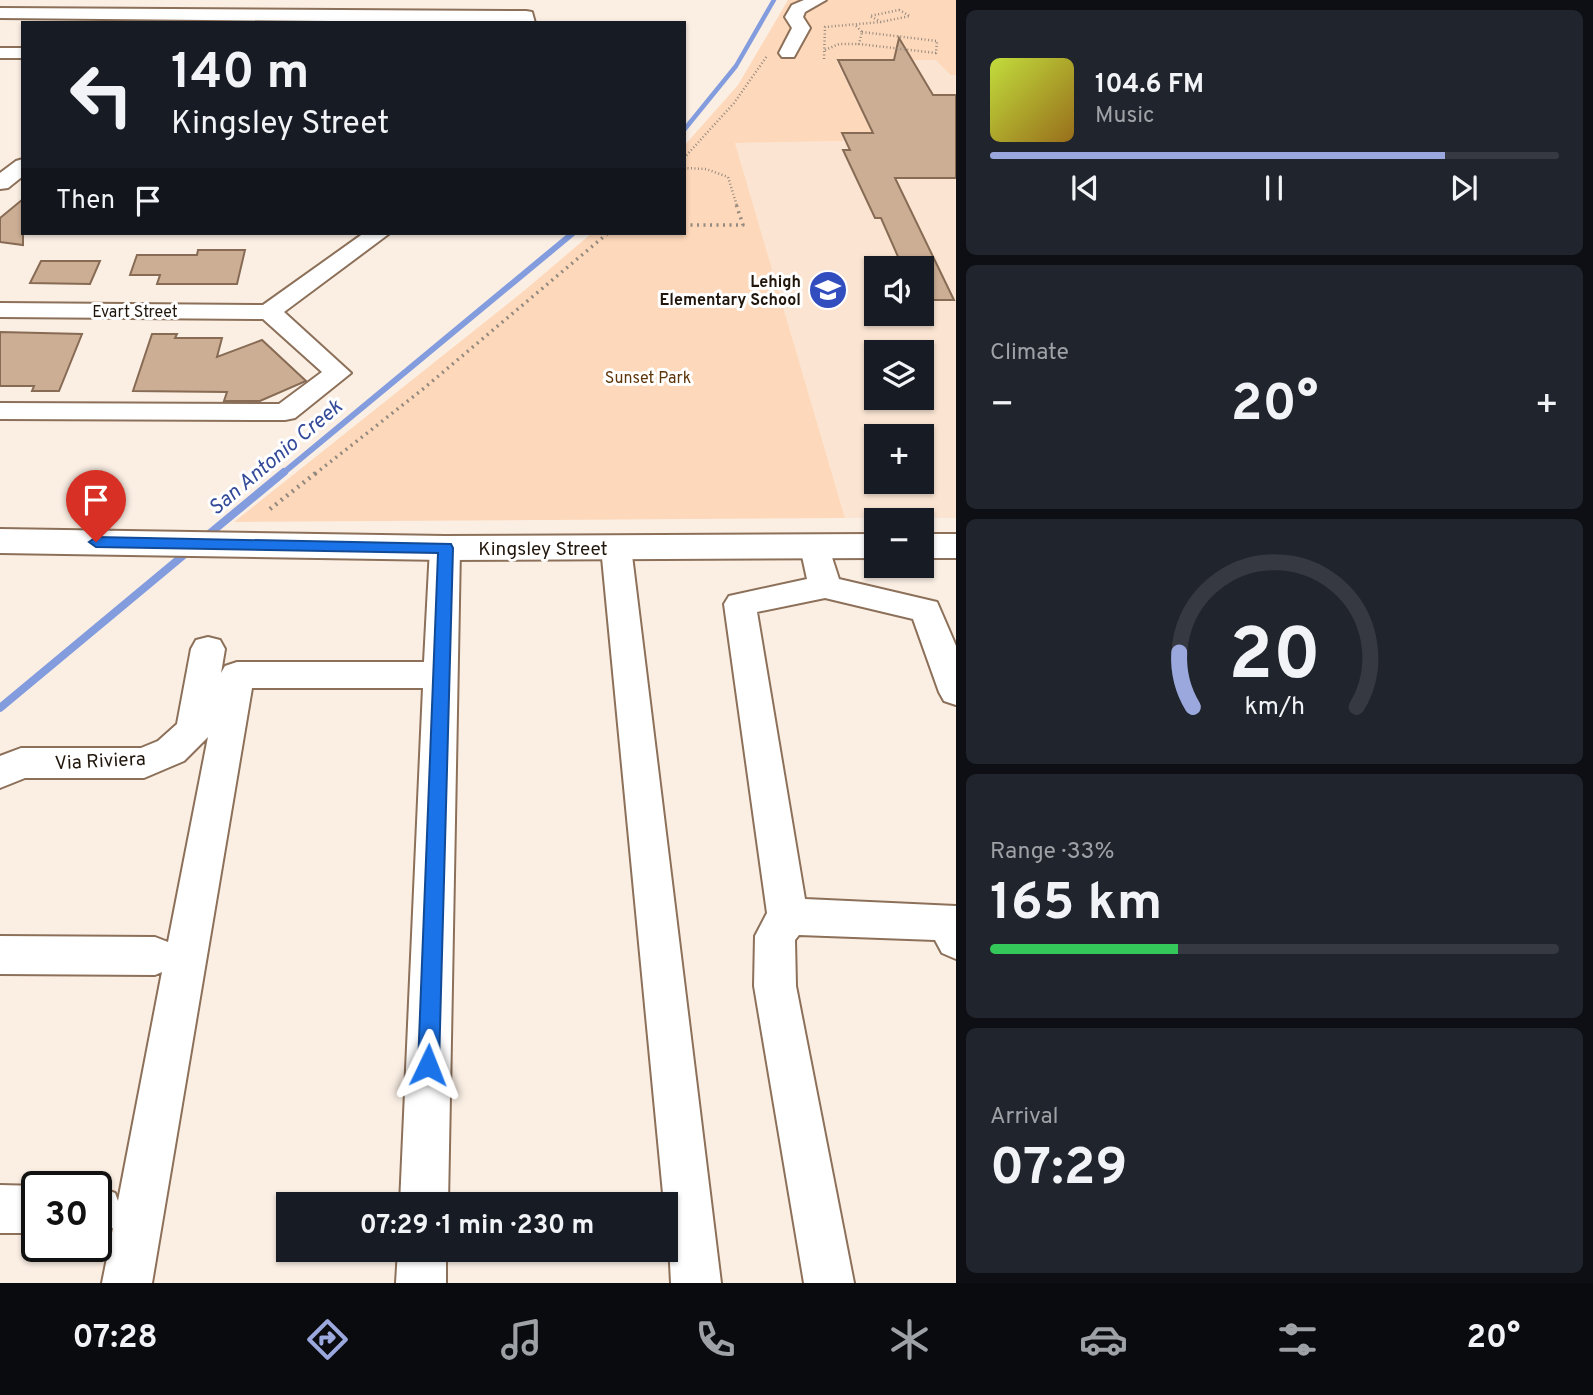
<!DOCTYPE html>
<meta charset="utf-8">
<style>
:root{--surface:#171b24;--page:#20242c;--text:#f1f3f6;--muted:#9ea1a6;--line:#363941;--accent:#9ba8dd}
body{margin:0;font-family:Overpass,sans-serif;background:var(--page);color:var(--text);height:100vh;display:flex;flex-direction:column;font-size:26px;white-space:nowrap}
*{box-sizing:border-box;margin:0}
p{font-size:23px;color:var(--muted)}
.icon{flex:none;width:38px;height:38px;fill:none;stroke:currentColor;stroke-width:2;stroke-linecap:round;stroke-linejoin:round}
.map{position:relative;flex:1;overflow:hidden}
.side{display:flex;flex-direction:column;gap:10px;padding:10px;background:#0d0f14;width:637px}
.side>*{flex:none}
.banner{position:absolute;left:21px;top:21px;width:665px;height:214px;border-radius:0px;box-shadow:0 2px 5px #0004;background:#171b24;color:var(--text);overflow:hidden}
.fabs{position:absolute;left:864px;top:256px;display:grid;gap:14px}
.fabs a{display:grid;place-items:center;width:70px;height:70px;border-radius:0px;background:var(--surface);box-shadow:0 2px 5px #0004;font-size:35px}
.speed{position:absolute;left:21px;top:1171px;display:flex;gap:14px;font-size:35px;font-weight:700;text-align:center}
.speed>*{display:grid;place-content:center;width:91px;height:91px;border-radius:50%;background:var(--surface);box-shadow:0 2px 5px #0004;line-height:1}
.speed .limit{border:4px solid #111;border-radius:10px;background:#fff;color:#111}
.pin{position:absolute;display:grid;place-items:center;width:60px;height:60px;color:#fff;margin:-72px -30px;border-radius:50% 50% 50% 0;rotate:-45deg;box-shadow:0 0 7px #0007}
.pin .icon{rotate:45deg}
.me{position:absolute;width:77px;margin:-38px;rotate:2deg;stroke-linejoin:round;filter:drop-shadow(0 0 5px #0008)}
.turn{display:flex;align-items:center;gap:24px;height:147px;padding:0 35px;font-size:32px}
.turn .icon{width:91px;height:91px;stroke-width:2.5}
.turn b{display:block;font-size:49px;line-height:60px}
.then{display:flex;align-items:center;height:66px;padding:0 35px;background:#0003;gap:14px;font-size:26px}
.big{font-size:52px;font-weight:700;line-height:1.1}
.side .widget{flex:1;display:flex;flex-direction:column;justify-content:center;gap:10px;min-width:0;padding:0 24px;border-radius:10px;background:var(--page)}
.side .dial{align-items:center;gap:0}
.dial svg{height:182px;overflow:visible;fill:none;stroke:var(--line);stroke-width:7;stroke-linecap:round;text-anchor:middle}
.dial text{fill:var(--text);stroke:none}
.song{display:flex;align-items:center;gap:21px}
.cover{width:84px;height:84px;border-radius:10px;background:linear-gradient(135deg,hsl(70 70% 55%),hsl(40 70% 35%))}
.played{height:7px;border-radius:4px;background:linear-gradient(90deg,var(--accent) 80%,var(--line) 80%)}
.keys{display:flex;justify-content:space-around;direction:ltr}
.heat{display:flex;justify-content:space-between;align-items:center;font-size:38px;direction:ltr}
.charge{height:10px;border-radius:5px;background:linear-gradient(90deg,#34c759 33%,var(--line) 0)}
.trip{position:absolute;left:276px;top:1192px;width:402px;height:70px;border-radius:0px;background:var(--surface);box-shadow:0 2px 5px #0004;font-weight:700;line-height:70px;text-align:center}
.dock{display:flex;height:112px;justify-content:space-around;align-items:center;background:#090b0e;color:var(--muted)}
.dock .icon{width:49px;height:49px}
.dock .on{color:var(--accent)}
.dock b{font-size:32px;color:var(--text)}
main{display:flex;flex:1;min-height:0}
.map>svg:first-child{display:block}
.built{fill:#fbe5d2;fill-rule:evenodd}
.green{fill:#fdd8ba}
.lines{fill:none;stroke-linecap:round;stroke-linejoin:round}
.stream-far2{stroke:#839cde;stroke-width:4.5}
.stream-far1{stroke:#839cde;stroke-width:6}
.stream{stroke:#839cde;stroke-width:8}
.building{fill:#cbae94;stroke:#876b54;stroke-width:2}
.minor-casing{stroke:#8c7059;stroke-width:4}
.major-casing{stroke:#8c7059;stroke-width:4}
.path-far2{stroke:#958a7f;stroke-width:2.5;stroke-dasharray:1 2.5;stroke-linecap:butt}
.path-far1{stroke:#958a7f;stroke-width:3.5;stroke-dasharray:2 4.5;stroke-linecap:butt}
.path{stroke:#958a7f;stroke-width:4.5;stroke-dasharray:2 5;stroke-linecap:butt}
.minor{fill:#fff;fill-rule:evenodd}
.major{fill:#fff;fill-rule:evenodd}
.route{fill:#1a73e8;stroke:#114b97;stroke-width:2}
.labels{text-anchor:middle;stroke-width:6;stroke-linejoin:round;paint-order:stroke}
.far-poi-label{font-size:16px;font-weight:bold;fill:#20160c;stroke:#fff;text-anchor:end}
.far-street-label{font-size:16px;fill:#20160c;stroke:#fff}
.far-park-label{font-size:16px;fill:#5d3509;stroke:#fff}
.street-label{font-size:19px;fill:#20160c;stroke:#fff}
.water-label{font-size:21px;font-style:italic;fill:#334a99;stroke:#fff}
</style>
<main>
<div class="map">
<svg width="956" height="1283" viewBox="0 0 956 1283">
<rect width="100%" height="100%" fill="#fbefe4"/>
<path class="built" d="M835 59 937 60 949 75H956V518H845L735 143 842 141 841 132 871 131ZM877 268H922V313H877ZM877 352H922V397H877ZM877 436H922V481H877Z"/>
<path class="green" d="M788 0H956V75H950L936 60H836L872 132H841L843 141 735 143 845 518 234 522 525 290 592 233H684V146L738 85Z"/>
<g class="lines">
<path class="stream-far2" d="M684 130 736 66 774 0"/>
<path class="stream-far1" d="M282 474 573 233"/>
<path class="stream" d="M203 539 284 472
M0 708 191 549"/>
</g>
<path class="building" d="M899 38 933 95H956V178H895L954 300H922V268H903L881 218H875L843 150H850L842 133H873L838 60H894Z
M23 199V245L0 242V218Z
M198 250H245L237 284H157L160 275H130L137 255H197Z
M41 261H100L90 284 30 283Z
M0 332 82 334 59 391H32L34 386H0Z
M152 334H177L175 338H222L217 357 262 340 306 381 260 401H224L227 392 133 391Z"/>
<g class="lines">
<defs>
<path id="minor" d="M804 0H826L805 12 803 17 810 28 794 57H782L779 53 792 28 785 17 792 5Z
M0 8 526 11 532 12 535 23 0 18Z
M0 48H23V58H0Z
M23 159V176L8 188 0 189V173L16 161Z
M364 233H390L284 312 351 373 295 418 285 420 0 419V403L279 404 322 372 263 319 0 317V303L263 305Z
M616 536 627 539 631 547 721 1283H671L667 1204H664L601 547 605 539Z
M815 536 826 539 839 579 937 602 956 646V705L944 701 939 692 913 619 825 598 757 612 805 899 956 906V959L942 953 935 940 799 935 795 940 796 986 854 1283H804L754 986 755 936 767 913 724 604 729 596 807 579 800 547 804 539Z
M445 537 456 540 460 548 448 1204H400L423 688H252L152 1283H102L113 1228 96 1234 95 1186 115 1193 118 1201 162 972 155 975 0 974V936L155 937 168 942 208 737 184 761 144 778H25L0 788V756L21 748H141L158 741 177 724 191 649 196 640 208 637 220 640 225 649 221 673 225 666 237 662H424L430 548 434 540Z
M0 1185 40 1186H37V1233H0Z
M398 1250H446V1283H396Z"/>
<path id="major" d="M0 529 445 536 877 534V558L445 560 0 553Z
M922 534H956V558H922Z"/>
</defs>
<use href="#minor" class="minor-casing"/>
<use href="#major" class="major-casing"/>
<path class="path-far2" d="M899 10 910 16 881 22 870 16Z
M856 26 862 32
M862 32 937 41 936 53 859 44Z
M825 50 839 44H859
M824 59 825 27 881 22
M684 158 734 103 767 56
M684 168 706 169 728 177 737 206"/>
<path class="path-far1" d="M684 225H743L736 204
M315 474 423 389 608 233"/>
<path class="path" d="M270 509 317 472"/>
<use href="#minor" class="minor"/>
<use href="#major" class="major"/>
</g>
<path class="route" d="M96 537 451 544 453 548 439 1065 436 1072 428 1075 421 1072 418 1065 438 553 96 547 89 542Z"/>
<defs>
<symbol id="school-disc" viewBox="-11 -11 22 22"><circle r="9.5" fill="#314dbe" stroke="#fff"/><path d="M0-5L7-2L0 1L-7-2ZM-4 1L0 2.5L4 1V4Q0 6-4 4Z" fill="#fff"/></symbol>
</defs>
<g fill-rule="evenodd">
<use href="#school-disc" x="806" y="268" width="44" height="44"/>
</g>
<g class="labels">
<g class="far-poi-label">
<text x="801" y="287">Lehigh<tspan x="801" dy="18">Elementary School</tspan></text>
</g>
<g class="far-street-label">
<text x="135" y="317">Evart Street</text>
</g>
<g class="far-park-label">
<text x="648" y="383">Sunset Park</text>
</g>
<g class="street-label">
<text x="543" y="555">Kingsley Street</text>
<text transform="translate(100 760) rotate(-3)" y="7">Via Riviera</text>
</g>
<g class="water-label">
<text transform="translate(275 457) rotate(-40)" y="7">San Antonio Creek</text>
</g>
</g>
</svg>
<div class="fabs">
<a><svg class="icon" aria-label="sound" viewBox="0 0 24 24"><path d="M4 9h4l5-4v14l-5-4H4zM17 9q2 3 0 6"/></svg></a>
<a><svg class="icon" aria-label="layers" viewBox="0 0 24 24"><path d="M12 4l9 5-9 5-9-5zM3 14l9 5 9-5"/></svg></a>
<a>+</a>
<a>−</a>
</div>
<div class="speed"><div class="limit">30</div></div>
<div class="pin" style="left:96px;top:542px;background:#d93025"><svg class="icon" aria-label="arrive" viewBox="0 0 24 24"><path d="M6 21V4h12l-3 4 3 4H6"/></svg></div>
<svg class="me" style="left:428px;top:1065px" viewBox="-20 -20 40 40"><path d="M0-17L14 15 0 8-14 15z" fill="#1a73e8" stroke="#fff" stroke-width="4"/></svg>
<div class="trip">07:29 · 1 min · 230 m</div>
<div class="banner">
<div class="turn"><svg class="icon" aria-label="left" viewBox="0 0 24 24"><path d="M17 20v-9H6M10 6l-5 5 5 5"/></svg><div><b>140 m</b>Kingsley Street</div></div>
<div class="then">Then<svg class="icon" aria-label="arrive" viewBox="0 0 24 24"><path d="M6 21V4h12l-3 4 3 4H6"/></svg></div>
</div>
</div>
<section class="side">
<div class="widget">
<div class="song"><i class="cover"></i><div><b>104.6 FM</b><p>Music</p></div></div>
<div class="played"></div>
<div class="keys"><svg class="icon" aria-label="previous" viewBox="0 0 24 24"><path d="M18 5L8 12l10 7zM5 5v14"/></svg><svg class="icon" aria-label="pause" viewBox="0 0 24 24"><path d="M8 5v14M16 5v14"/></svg><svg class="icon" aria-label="next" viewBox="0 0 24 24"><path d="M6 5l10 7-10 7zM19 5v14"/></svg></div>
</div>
<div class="widget"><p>Climate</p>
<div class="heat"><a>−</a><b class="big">20°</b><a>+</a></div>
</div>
<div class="widget dial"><svg viewBox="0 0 100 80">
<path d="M14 69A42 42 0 1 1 86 69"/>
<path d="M14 69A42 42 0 0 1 8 45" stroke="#9ba8dd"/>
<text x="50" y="56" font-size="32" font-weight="700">20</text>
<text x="50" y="72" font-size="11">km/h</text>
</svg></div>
<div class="widget"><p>Range · 33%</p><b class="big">165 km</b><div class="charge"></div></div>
<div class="widget"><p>Arrival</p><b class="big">07:29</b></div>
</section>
</main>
<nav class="dock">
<b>07:28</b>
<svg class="icon on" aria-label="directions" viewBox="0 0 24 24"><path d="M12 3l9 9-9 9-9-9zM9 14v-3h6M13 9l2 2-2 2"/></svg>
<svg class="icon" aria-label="music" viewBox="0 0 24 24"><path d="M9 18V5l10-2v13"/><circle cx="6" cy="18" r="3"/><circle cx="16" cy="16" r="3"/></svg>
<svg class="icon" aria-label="phone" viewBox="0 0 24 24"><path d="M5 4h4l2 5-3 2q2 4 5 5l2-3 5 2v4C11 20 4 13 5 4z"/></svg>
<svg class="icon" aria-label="climate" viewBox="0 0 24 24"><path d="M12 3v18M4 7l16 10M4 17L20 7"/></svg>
<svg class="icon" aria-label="car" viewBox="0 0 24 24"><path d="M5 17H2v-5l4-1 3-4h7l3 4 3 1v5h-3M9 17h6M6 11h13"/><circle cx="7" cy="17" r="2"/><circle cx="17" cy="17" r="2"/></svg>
<svg class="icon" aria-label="filters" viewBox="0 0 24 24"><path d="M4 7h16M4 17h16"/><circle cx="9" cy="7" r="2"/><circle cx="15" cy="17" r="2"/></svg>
<b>20°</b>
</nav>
